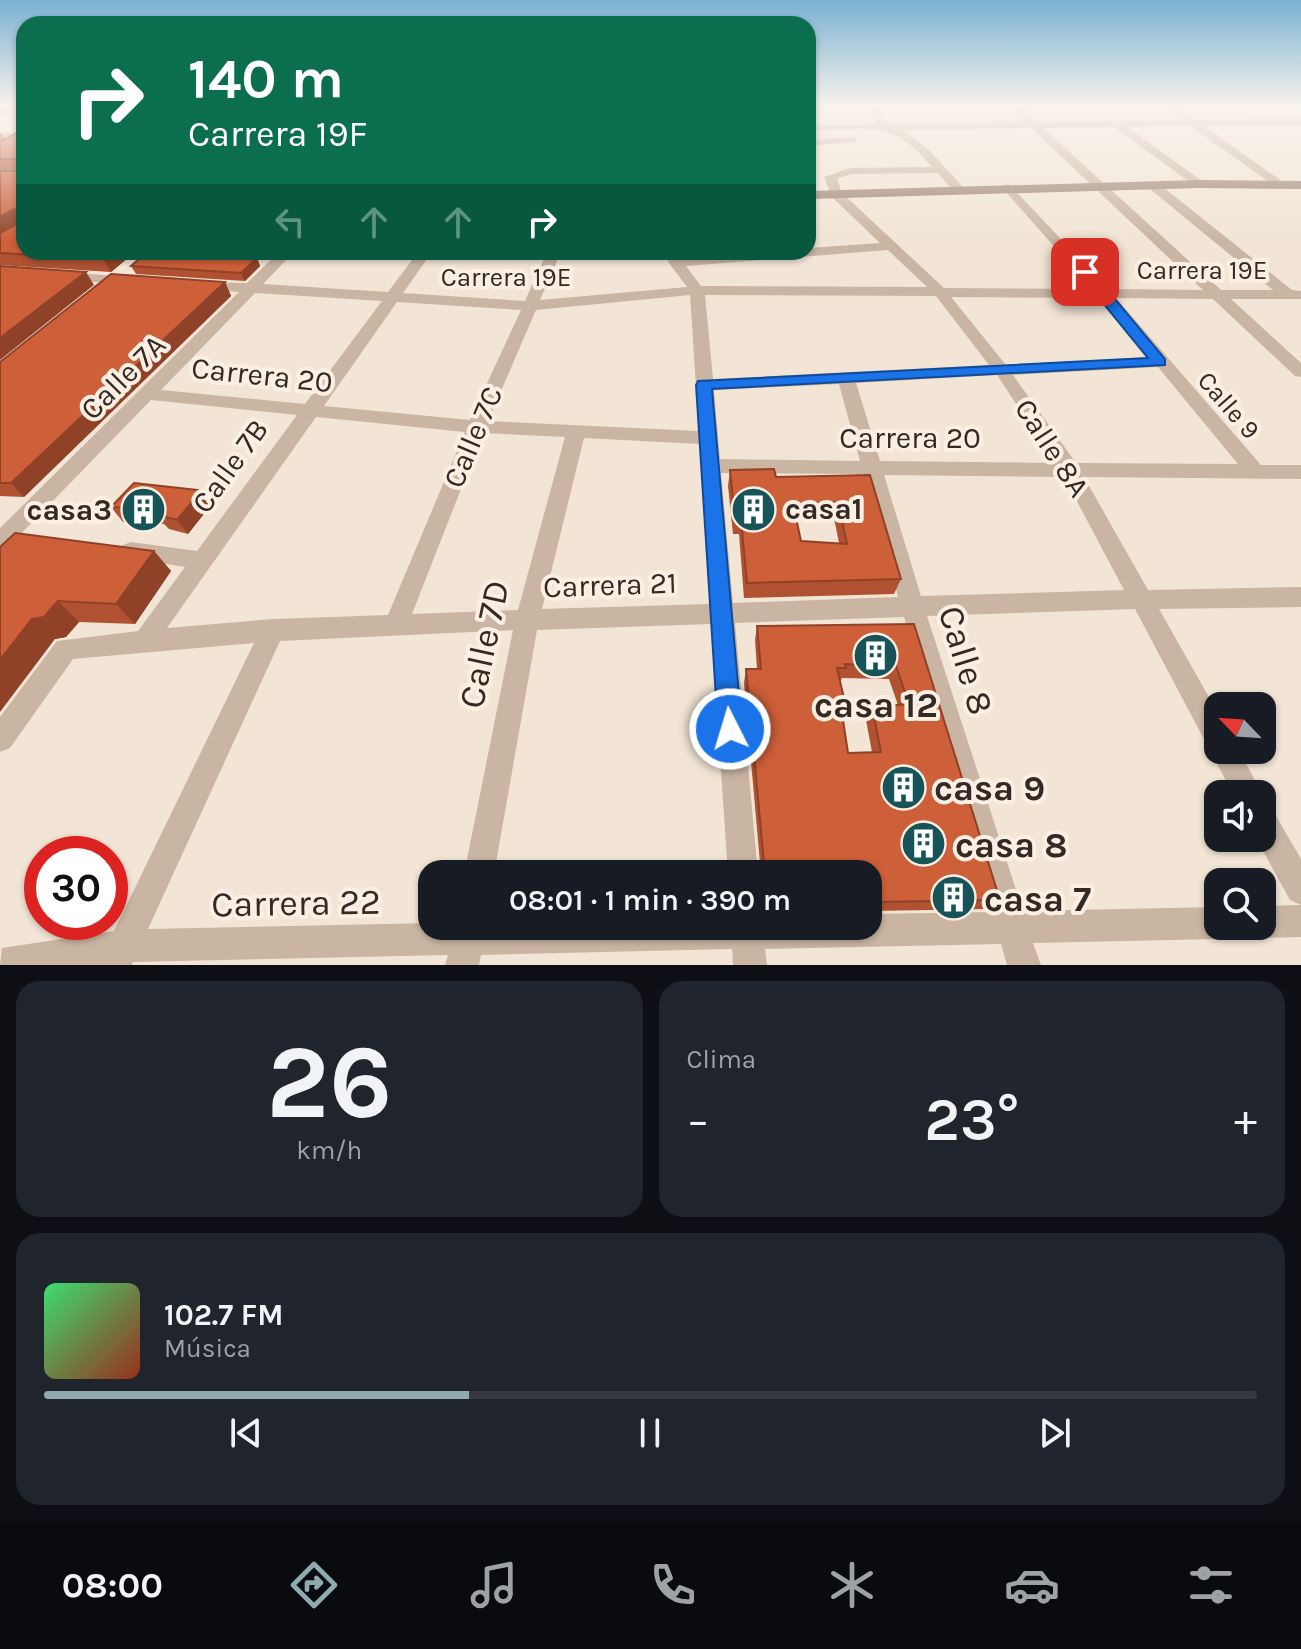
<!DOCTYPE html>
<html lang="es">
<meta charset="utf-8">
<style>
:root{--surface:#171b24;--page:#20242c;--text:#f1f3f6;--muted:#9ea1a6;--line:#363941;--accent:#8fabaf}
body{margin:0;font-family:Karla,sans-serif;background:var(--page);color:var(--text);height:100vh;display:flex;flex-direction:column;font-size:30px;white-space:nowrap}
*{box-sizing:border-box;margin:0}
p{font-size:26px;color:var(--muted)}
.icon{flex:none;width:44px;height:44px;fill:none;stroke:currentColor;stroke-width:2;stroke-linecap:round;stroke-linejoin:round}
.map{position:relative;height:965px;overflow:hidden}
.drawer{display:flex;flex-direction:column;gap:16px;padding:16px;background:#0d0f14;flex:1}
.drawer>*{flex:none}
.top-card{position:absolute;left:16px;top:16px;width:800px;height:244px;border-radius:24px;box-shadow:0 2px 6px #0004;background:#0b6e4f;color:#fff;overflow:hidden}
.needle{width:52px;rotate:295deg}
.tools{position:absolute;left:1204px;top:692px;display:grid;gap:16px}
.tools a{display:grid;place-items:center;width:72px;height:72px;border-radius:16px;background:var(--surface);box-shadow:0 2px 6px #0004;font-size:40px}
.speed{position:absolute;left:24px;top:836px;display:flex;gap:16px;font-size:40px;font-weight:700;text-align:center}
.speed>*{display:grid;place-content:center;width:104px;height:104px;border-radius:50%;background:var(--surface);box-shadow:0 2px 6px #0004;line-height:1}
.speed .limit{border:12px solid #d22;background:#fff;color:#111}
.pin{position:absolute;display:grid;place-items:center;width:68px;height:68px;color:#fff;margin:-34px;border-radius:16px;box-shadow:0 4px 12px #0006}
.me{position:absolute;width:88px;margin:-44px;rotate:355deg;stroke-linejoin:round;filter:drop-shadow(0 0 6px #0008)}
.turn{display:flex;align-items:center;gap:28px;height:168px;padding:0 40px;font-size:36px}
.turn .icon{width:104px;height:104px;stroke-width:2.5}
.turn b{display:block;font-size:56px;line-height:68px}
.lanes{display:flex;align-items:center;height:76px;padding:0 40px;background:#0003;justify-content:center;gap:40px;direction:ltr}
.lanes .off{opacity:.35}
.big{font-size:60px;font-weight:600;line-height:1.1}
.drawer .widget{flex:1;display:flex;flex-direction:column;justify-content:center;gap:12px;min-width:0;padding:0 28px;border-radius:24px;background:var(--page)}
.drawer .dial{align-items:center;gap:0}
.dial b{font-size:104px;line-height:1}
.song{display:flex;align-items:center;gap:24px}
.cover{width:96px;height:96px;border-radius:12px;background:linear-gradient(135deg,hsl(140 70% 55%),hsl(10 70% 35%))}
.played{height:8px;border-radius:4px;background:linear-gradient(90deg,var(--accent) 35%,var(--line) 35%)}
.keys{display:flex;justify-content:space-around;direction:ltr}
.heat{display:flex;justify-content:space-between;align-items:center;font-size:44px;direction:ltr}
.drawer .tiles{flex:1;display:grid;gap:16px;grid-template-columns:1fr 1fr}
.widget:last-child{grid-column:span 2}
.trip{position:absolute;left:418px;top:860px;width:464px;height:80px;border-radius:24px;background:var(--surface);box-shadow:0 2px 6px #0004;font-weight:600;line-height:80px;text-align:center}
.dock{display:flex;height:128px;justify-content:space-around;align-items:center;background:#090b0e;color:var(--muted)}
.dock .icon{width:56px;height:56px}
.dock .current{color:var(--accent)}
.dock b{font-size:36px;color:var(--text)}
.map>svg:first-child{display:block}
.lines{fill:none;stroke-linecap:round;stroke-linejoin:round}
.street{fill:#cab5a2;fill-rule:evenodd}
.secondary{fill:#9e8373;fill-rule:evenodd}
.wall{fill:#b05231;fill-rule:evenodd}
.shaded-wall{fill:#904228}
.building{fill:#cd5f39;stroke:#904228;stroke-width:2;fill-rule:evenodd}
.route{fill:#1a73e8;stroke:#114b97;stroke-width:2}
.labels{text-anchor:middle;stroke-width:8;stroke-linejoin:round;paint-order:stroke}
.far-street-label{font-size:26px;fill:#342a25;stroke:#faefe2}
.street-label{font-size:30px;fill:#342a25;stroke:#faefe2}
.poi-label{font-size:30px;font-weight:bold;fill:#342a25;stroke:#faefe2;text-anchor:start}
.near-street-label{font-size:36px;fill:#342a25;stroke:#faefe2}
.near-poi-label{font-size:36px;font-weight:bold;fill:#342a25;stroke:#faefe2;text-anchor:start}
</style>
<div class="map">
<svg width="1301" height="965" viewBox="0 0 1301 965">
<rect width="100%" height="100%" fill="#f2e5d6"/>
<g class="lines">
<path class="street" d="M24 107V113L0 114V108Z
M868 107H878L884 120 892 124 1025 122 1009 107H1020L1036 122 1182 120 1165 107H1177L1195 120 1301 119V125L1204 126 1283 182V188L1279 189 1190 126 1127 127 1202 181V187L1198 188 1114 127 1043 128 1221 290H1273L1150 189V183H1158L1292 290 1301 291V299H1231L1301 363V377L1295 376 1213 299 1116 298 1261 465H1301V479L1084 477 1148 590 1301 587V607L1159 609 1218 713V750H1239L1262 794V795L1233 794 1135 609 927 616 1023 911 1218 907V926H1233L1229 934 1218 939 1033 943 1041 965H1007L1001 944 765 949 767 965H733L732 949 481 955 479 965H445L448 955 133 962 132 965H0L2 948 114 931 254 643 73 659 10 748 0 752V717L57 641 138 631 185 567 123 557 120 551 123 545 131 542 197 551 297 415 151 400 8 547 0 549V528L239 292 202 289 197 288V282L247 283 279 252H294L263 284 388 292 418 252H432L403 293 525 301 547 252H561L540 300 687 287 669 263 665 252H679L681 258 808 252V248L880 243 832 197 824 177 850 168 932 167C891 117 866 130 808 131V125L876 124ZM1031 128 1203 290 1108 289 1009 184 1005 185V191L1092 289 944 288 842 193 837 179 851 174 938 173 955 193H963V187L928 149 904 130ZM888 250 927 287 701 286 686 266ZM255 293 382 301 305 404 161 390ZM690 295 699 431 488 421 536 310ZM705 295 936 296 989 365 713 379ZM951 297 1100 298 1150 357 1006 365ZM397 302 521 310 470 420 324 406ZM1158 367 1238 464 1076 463 1013 375ZM997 375 1055 463 880 461 856 383ZM839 384 860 461 720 459 714 390ZM316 417 465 432 388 615 273 619 167 628ZM483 433 565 437 518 610 412 614ZM584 438 700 444 710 604 542 609ZM721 473 864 474 898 597 733 603ZM884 475 1064 477 1124 590 921 596ZM904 617 992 912 868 914V926H432V923L148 929 280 641 513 630 464 874H494L537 630 711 624 728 874H758L735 623Z
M0 133 24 134V140L0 139Z
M856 137V141L852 142 808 146V140Z
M63 272 131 277 138 281 131 285 58 279V273Z
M1262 804 1272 809 1301 859V905L1290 900 1256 838H1262Z
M1301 905V937L1262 938 1251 933 1248 926H1262V906Z"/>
<path class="secondary" d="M1198 180 1301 181V189L1198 188 808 199V191Z"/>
</g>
<path class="wall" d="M0 132 5 139 134 253 111 272 0 265V171H19L0 170Z
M216 253 218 257 257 258 260 266 245 281 136 274 131 266Z
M225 282 231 296 24 497 0 496V362Z
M730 470 776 477 870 475 901 579 894 594 744 598 739 534H733L728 486ZM834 518 839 543 801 541 796 520Z
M198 490 208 504 205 508 207 510 188 534 169 529 164 524 123 522 111 507Z
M0 547 154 551 171 571 135 624 79 622 66 637 55 639Z
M914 624 1000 900 988 909 871 911 868 914V874H761L744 683 746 669H757L755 640 757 626ZM842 678 889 679 898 705 872 707 866 720 872 752 848 753 842 715 846 707 840 682Z"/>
<path class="shaded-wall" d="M14 209 22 221 0 235V217Z
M112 252H133L134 253 111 272 103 259Z
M257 258 260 266 245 281 241 273Z
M86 272 94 285 0 360V338Z
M225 282 231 296 24 497 11 483Z
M198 490 208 504 205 508 207 510 188 534 177 520Z
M154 551 171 571 135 624 116 604Z
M58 601 79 622 66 637 55 639 0 712V660L32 619Z"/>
<path class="building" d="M20 131H24V252H112L103 259 0 253V233L17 224 18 210 14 209 0 217V171H19V159H0V142Z
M147 252H200L216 253 213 257 257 258 241 273 131 266Z
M0 266 86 272 0 338Z
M111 274 225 282 11 483H0V362Z
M774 469 776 477 870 475 901 579 747 583 741 519H735L730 470ZM838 502 847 544 801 541 793 504Z
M134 483 198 490 194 495 197 496 177 520 158 515 162 510 111 507Z
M15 533 154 551 116 604 58 601 44 617 32 619 0 660V547Z
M914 624 1000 900 876 902 873 909H868V874H765L746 669H761L757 626ZM845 664 896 666 909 704 872 707 881 752 848 753 841 707H846L837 668H846Z"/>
<linearGradient id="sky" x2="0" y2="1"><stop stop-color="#79b1d2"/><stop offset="0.44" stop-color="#f9f3ed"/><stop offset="1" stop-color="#f9f3ed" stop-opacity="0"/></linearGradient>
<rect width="1301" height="242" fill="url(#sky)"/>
<path class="route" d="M1080 269H1090L1165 359V365L712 389 742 729 739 737 730 741 721 737 718 729 696 385 698 381 1148 358 1080 275Z"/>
<defs>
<symbol id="building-disc" viewBox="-11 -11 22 22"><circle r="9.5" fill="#185358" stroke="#faefe2"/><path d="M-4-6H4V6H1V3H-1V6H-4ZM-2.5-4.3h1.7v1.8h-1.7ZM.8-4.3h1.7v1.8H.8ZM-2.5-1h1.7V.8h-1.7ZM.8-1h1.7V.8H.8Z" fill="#fff"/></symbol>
</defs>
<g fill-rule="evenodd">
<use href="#building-disc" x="728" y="484" width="51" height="51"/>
<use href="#building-disc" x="118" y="484" width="51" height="51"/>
<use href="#building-disc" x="850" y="630" width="51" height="51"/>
<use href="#building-disc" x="878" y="762" width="51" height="51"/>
<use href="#building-disc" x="898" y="818" width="51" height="51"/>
<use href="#building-disc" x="928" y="872" width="51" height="51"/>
</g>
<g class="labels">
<g class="far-street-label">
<text x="1202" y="279">Carrera 19E</text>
<text x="506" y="286">Carrera 19E</text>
<text transform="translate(1229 405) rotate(49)" y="9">Calle 9</text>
</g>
<g class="street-label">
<text transform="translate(262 375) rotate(6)" y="10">Carrera 20</text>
<text transform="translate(123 377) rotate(-45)" y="10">Calle 7A</text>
<text transform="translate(473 437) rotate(-67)" y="10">Calle 7C</text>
<text x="910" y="448">Carrera 20</text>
<text transform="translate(1052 448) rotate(57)" y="10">Calle 8A</text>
<text transform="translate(230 466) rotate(-54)" y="10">Calle 7B</text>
<text transform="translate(610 585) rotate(-2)" y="10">Carrera 21</text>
</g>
<g class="poi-label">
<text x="785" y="519">casa1</text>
<text x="112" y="520" text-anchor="end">casa3</text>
</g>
<g class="near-street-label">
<text transform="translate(483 644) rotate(-78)" y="13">Calle 7D</text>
<text transform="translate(967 660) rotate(73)" y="13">Calle 8</text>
<text transform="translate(296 902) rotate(-1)" y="13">Carrera 22</text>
</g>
<g class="near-poi-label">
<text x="876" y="717" text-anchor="middle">casa 12</text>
<text x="934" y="800">casa 9</text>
<text x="955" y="857">casa 8</text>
<text x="984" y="911">casa 7</text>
</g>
</g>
</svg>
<div class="tools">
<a><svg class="needle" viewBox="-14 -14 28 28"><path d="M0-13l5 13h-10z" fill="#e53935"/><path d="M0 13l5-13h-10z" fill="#9ea1a6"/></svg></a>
<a><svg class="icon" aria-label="sound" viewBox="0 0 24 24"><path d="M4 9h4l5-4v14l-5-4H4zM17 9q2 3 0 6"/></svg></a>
<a><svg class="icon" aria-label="search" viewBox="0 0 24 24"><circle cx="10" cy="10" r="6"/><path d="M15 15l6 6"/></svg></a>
</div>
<div class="speed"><div class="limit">30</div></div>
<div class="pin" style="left:1085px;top:272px;background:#d93025"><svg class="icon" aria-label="arrive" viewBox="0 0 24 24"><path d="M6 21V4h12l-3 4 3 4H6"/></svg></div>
<svg class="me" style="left:730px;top:729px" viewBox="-20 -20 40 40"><circle r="17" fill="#1a73e8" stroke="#fff" stroke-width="3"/><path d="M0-11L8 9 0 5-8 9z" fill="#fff"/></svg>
<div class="trip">08:01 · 1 min · 390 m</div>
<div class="top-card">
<div class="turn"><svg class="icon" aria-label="right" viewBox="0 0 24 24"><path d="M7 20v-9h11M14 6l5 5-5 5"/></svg><div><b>140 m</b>Carrera 19F</div></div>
<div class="lanes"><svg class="icon off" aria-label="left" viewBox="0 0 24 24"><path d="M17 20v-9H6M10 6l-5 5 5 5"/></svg><svg class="icon off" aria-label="ahead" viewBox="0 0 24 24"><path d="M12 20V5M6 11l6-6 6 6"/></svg><svg class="icon off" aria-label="ahead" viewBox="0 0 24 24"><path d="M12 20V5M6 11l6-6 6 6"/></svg><svg class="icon" aria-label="right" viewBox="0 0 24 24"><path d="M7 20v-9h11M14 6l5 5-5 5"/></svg></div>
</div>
</div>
<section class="drawer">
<div class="tiles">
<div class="widget dial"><b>26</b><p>km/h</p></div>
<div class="widget"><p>Clima</p>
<div class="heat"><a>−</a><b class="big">23°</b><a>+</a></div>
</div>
<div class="widget">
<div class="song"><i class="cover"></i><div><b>102.7 FM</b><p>Música</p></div></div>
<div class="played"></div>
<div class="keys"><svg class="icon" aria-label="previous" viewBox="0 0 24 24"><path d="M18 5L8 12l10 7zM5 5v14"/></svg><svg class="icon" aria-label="pause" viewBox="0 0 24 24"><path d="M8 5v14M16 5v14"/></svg><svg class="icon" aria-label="next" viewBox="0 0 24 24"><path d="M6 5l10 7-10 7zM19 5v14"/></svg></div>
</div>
</div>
</section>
<nav class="dock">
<b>08:00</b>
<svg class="icon current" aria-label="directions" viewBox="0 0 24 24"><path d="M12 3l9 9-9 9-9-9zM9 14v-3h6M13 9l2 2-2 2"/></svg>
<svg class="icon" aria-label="music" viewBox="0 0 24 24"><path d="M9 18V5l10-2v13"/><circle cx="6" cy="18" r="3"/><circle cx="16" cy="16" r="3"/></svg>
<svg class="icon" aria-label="phone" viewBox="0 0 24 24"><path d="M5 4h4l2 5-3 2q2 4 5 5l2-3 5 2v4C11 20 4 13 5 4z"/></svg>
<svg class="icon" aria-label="climate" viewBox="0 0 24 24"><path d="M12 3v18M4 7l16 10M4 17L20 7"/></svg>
<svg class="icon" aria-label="car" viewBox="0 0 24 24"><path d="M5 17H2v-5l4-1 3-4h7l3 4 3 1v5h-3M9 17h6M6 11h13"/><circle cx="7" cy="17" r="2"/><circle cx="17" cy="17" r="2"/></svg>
<svg class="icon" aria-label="filters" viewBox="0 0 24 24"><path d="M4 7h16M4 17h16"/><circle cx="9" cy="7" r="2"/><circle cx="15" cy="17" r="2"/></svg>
</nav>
